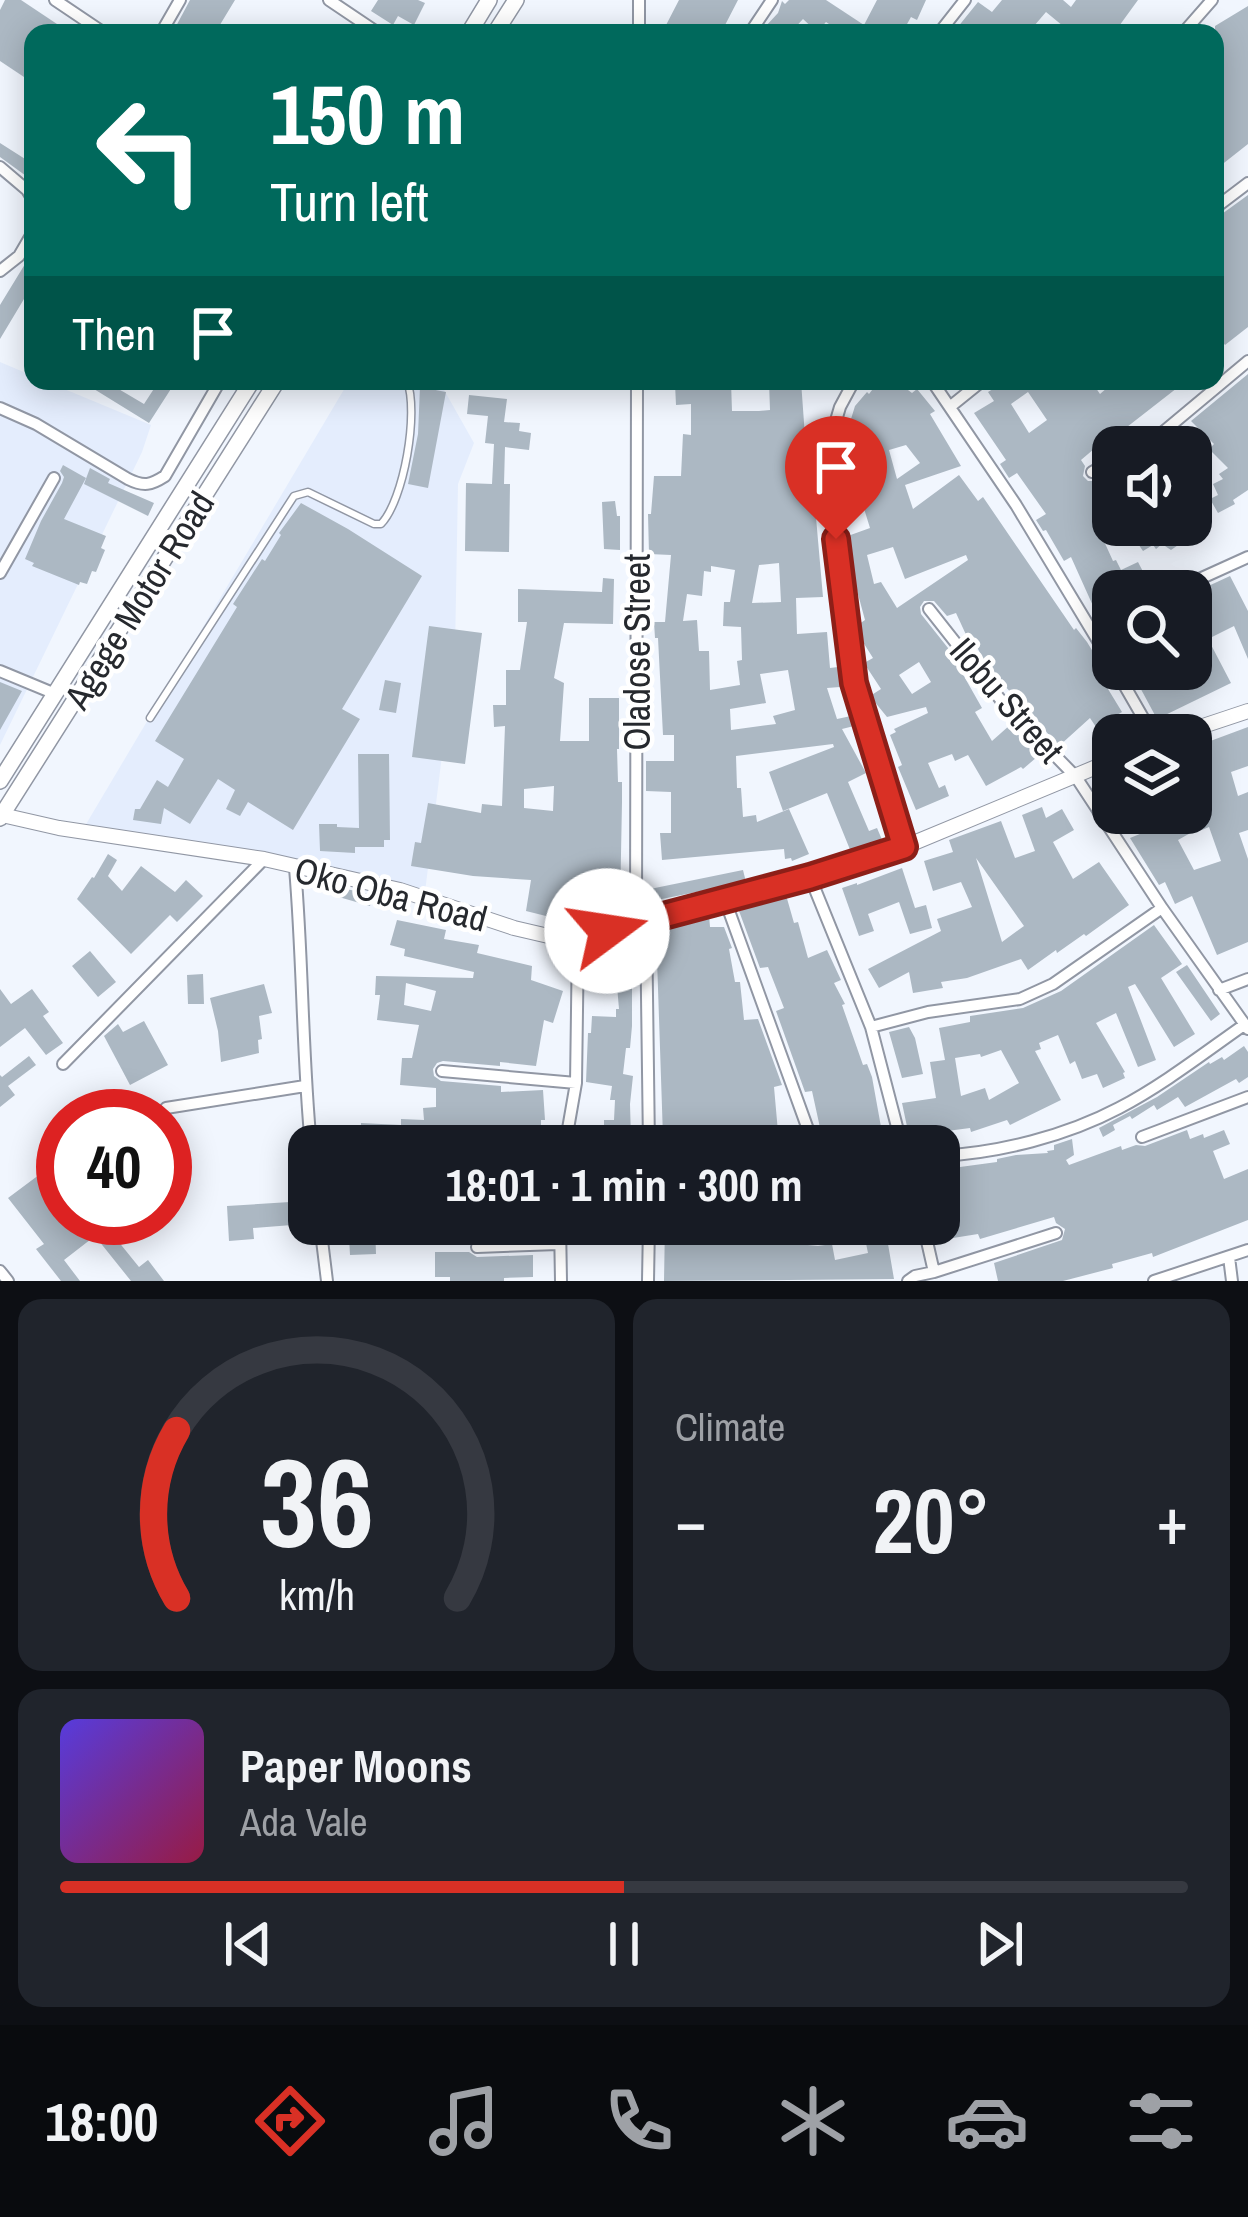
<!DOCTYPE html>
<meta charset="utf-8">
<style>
:root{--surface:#171b24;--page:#20242c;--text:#f1f3f6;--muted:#9ea1a6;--line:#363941;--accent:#d93025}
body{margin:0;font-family:"Archivo Narrow",sans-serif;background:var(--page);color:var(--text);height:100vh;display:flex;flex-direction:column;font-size:45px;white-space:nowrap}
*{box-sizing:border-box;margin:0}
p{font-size:39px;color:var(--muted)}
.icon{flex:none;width:66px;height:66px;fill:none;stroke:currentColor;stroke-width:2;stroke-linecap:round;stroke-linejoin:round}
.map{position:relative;height:1281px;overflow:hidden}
.details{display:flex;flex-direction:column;gap:18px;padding:18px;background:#0d0f14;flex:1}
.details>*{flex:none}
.guide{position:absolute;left:24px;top:24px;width:1200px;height:366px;border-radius:24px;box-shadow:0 6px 30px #0003;background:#00695c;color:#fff;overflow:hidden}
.tools{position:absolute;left:1092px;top:426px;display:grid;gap:24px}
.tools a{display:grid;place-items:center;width:120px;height:120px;border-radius:24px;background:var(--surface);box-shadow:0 6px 30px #0003;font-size:60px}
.speed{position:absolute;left:36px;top:1089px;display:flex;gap:24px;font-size:60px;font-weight:700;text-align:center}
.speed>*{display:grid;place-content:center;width:156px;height:156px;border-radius:50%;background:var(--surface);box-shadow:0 6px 30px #0003;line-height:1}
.speed .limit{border:18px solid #d22;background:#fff;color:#111}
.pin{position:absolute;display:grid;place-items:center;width:102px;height:102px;color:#fff;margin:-123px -51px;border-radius:50% 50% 50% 0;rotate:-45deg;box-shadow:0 0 12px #0007}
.pin .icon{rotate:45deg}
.me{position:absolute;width:132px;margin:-66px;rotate:76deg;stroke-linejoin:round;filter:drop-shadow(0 0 9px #0008)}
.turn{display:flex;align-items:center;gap:42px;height:252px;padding:0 48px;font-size:54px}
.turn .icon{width:156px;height:156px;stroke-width:2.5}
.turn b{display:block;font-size:84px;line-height:102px}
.then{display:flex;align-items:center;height:114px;padding:0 48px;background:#0003;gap:24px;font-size:45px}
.big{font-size:90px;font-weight:700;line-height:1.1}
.details .widget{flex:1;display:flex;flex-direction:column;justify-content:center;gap:18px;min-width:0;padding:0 42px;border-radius:24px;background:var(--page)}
.details .dial{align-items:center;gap:0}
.dial svg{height:312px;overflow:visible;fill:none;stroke:var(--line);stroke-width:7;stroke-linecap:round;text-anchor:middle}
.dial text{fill:var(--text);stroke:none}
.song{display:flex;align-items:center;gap:36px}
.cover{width:144px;height:144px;border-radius:18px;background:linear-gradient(135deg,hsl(250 70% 55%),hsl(340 70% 35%))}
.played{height:12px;border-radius:6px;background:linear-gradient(90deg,var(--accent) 50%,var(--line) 50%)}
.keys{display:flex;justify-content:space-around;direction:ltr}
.heat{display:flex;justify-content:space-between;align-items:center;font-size:66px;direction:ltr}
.details .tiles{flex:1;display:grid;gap:18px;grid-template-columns:1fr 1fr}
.widget:last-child{grid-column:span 2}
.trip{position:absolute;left:288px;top:1125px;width:672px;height:120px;border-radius:24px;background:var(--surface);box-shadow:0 6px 30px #0003;font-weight:700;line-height:120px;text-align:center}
.tabs{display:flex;height:192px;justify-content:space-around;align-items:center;background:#090b0e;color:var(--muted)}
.tabs .icon{width:84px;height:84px}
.tabs .on{color:var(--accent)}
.tabs b{font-size:54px;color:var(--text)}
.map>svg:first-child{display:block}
.built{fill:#e4edfd}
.building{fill:#acb8c3;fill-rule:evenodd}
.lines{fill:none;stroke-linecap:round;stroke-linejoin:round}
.service-casing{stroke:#9197a4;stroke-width:9}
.minor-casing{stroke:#9197a4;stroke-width:14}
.tertiary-casing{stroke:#9197a4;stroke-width:16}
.secondary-casing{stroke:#9197a4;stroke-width:18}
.service{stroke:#fff;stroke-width:6}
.minor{stroke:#fff;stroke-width:10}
.tertiary{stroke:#fff;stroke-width:14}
.secondary{stroke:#fff;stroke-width:15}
.route-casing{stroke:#8d1f18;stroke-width:30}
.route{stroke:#d93025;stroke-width:21}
.labels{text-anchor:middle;stroke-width:9;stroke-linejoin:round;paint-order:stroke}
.street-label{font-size:36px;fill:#26292e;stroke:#fff}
</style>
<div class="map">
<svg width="1248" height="1281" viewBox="0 0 1248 1281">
<rect width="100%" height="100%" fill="#f1f6fe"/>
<path class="built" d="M0 362 33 376V381H45L151 425 142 452 0 745Z
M349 381H439L474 443 458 484 455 651 425 892 79 836Z"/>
<path class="building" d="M5 0H21L60 26 55 33H33V83L0 61V10Z
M190 0H235L215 33H178L174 30Z
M378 0H418L425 3 414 25 398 16 393 25 371 11Z
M679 0H738L723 29 716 25 712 33H672L664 29Z
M789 0H826L864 25 877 0H926L917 20 911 17 902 33H842L826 22 817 32 803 19 790 33H772L765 27 778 13 782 1 785 4Z
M1002 0H1063L1071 7 1076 0H1138L1114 33H1058L1063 26 1046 12 1028 33H953L978 2 992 12Z
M1248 6V144L1215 170V112L1221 108 1215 99V26Z
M0 143 33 164V181L0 157Z
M1248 195V327L1225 345 1221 340 1215 345V219Z
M33 251V284L0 339V305Z
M1248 374V490L1233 500 1235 504 1218 513 1210 499 1218 495 1213 484 1223 479 1219 474 1228 468 1209 449 1214 444 1191 421Z
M81 381H105L144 404 159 381H176L149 423Z
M769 381H801L810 506H815L823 597 796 598 797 634 827 632 830 668 838 667 840 687 827 688 837 719 851 716 854 726 842 729 866 773 848 782 869 831 877 828 883 842 851 852 827 793 783 811 769 772 834 747 833 744 736 756 737 788H741L743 817 756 815 757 822 789 809 809 854 792 861 791 858 785 859 784 849 662 860 660 833H671V792L646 791V761H674V735H663L658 638H655L654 622H665L671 555 649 554 648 514H651L654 476H681L683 434 691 435V404L676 405 675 384 731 382 732 411H759L770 410ZM779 563 781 602 752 603 759 565ZM711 566 735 570 730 602H724L723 626 741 627 742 660 737 661 740 685 710 690 709 651H699L697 620 683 621 687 594 702 596 704 571 711 572ZM788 670 795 710 773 716 776 724 731 730 730 709 766 703 760 674Z
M879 381H896L912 393 917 389 935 411 930 414 961 466 905 485 913 509 959 475 978 501 983 497 1074 630 1076 628 1087 642 1113 685 1108 689 1122 712 1096 727 1090 718 1059 746 986 665 972 637 968 639 956 613 947 616 934 601H924L920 607 921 614 948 648 982 708 975 712 992 741 1010 725 1037 757 1023 769 1021 767 986 786 968 755 955 761 952 754 928 763 939 788 945 785 949 796 916 810 898 767 902 765 890 735 896 732 894 729 928 713 926 707 887 717 870 696 881 689 864 663 873 658 856 631V626L865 620 846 550 845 537 870 528 849 460 840 462V445H843L855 406 867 392 869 394ZM906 445 920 463 897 479 889 450ZM893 547 905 579 966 555 968 560 897 608 881 582 874 584 867 555ZM919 662 931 682 912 694 899 675Z
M1000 381H1091L1100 394 1115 381H1186L1118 434 1115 431 1081 460 1085 466 1083 476 1088 481H1096L1112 472 1113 474V507L1105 512 1117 529 1103 539 1113 561 1116 560 1121 570 1138 562 1151 587 1143 591H1113V609L1098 617 1071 557 1064 561 1046 530 1043 531 1036 520 1046 514 1017 473 1009 478 1000 464 1006 460 974 413 994 401 988 392 993 389 991 386ZM1028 392 1047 420 1029 433 1011 404Z
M420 387 446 392 428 488 408 484 418 434Z
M469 395 507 399 504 422 520 423 519 431 531 433 529 450 505 447 504 484H510L509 552 465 551 466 483 492 484 494 444 485 443 488 416 467 414Z
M63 465 86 478 64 519 106 536 101 548 105 550 96 572 92 571 87 584 80 582 79 585 32 566 34 563 25 559 41 521 62 483 64 477 60 471Z
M90 468 110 479 108 483 154 503 148 516 84 484Z
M615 501 617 516H620V550L604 549 602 502Z
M301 503 348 529 422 576 342 709 360 719 293 830 248 802 240 816 226 809 235 790 218 779 190 824 164 808 161 824 133 820 135 809H140L157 780 168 787 184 759 155 741 237 607 233 604 262 559 265 561 281 535 279 533Z
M1125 525H1188L1194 534 1171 550 1162 544 1156 549 1153 545 1143 551Z
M1230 576 1248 611V659L1234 626 1208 639 1231 683 1157 719 1136 680 1156 669H1191V594Z
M603 578 614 579 613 624 564 623 554 678 564 683 560 741H589V698H619V749H617L618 782H622V802L620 907 610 909 611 915 567 914 566 921 526 911 531 880 473 876 411 866 415 842 421 843 428 803 481 813 482 804 502 806 505 726 494 727 493 705H506V670H520L527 622H518V589L602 592ZM554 786 553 811 524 808V789Z
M429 626 482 633 465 764 412 757Z
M385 680 401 683 396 713 379 710Z
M0 682 22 691 0 730Z
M1248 727V766L1231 772 1238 796 1248 792V830L1239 833 1248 859V942L1217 955 1192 896 1175 904 1165 882 1159 885 1130 838 1209 806 1199 786 1191 790V743L1203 738 1205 743ZM1201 827 1202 830 1209 827 1221 861 1194 870 1178 840Z
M358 754H389L390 840H384V847H355V853L320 851 319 824H337V827L359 828Z
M1042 807 1046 818 1062 809 1074 830 1053 842 1073 879 1099 862 1129 905 1086 936 1084 934 1057 953 1056 950 1028 970 1021 959 967 978 941 982 943 988 913 993 909 972 879 988 868 969 941 931 937 919 972 907 961 882 933 891 924 861 953 852 949 840 1001 821 1015 858 1035 851 1022 815ZM976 858 1024 926 1002 942Z
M108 854 117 860 108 876 122 891 141 866 175 892 186 880 203 896 177 922 170 915 131 954 77 899 92 877 94 878Z
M902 868 915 908 926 905 932 928 910 934 899 902 868 914 874 931 859 936 842 888 857 883V885Z
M743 870 746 882 652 901 650 889Z
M320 883 373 895 370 906 318 891Z
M786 895 794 923 798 922 808 958 827 950 841 980 834 983 845 1004 842 1005 863 1065 867 1064 872 1077 883 1138 840 1146H824L812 1091 805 1092 776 1011 784 1008 768 967 760 968 739 911Z
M709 915 710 927H724L732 948 729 949 735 982H740L744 1020 758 1019 782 1085 774 1087 778 1132H786V1146H678L677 1138 663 1137 656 929Z
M397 920 446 930 444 939 479 945 477 953 532 966 531 980 563 991 553 1023 544 1020 536 1066 500 1062V1066L443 1061 437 1063 433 1069 434 1076 441 1081 501 1086V1092L543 1090 545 1120H541V1130H475L476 1134 443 1136 438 1143 360 1146 361 1123 401 1125V1119L424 1120 423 1108 436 1107V1088L400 1085 402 1058H412L419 1025 377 1020 380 995H375L376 976 473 978 474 972 404 956 405 949 390 945ZM406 983 436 991 431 1011 404 1005Z
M1154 925 1182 964 1161 978 1195 1034 1174 1047 1135 984 1128 987 1156 1060 1138 1067 1116 1013 1096 1023 1125 1072 1123 1073 1125 1078 1103 1088 1097 1074 1082 1079 1075 1061 1070 1064 1058 1035 1039 1043 1041 1049 1035 1051 1061 1100 1010 1125 1007 1120 971 1132 970 1128 909 1136 902 1103 936 1098 930 1062 945 1060 939 1028 970 1022V1016L1023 1008 1061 991ZM1001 1050 1019 1083 989 1100 985 1088 961 1096 955 1058 980 1054 981 1057Z
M628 941 632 960V1026L630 1048H626L623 1074 633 1076 630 1104 631 1139H627V1146H604V1120H614L615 1100H610L612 1086 586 1082 588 1033H591L592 1016 616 1017V1009H619L615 963 600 965 596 946Z
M90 951 116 982 98 997 72 966Z
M1187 965 1220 1014 1211 1021 1176 972Z
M203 974 204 1004H188L187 975Z
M264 984 272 1013 259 1016 262 1039 258 1040 259 1053 221 1062 218 1031 210 998Z
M0 989 11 1004 32 989 49 1012 43 1016 63 1043 46 1055 25 1028 0 1047Z
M144 1021 168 1065 130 1085 104 1036 118 1024 123 1032Z
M909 1027 915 1038 923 1074 902 1078 889 1032Z
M1244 1046 1248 1052V1077L1239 1083 1236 1079 1185 1107 1178 1097 1157 1110 1154 1105 1132 1119 1130 1116 1113 1125 1115 1130 1103 1137 1099 1128 1157 1097 1209 1062 1210 1064 1222 1057 1224 1060Z
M29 1056 36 1065 8 1086 15 1095 0 1107V1075L2 1077Z
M1187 1130 1190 1139 1203 1134 1204 1138 1224 1130 1230 1144 1213 1151 1224 1179 1248 1169V1220L1153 1257 1152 1253 1112 1264 1113 1268 1063 1281H998L994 1263 1062 1240 1065 1229 1056 1223 1054 1217 980 1239 978 1234 953 1238 952 1233 939 1239 934 1230 933 1224H939V1166L960 1164V1167L997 1162V1159L1016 1155 1048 1153 1047 1151 1054 1150V1145L1072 1139 1074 1155 1066 1160 1069 1165 1121 1146 1122 1150 1136 1145 1145 1146Z
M63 1157V1218H113L105 1225 139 1267 148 1260 164 1281H131L95 1236 64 1260 80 1281H61L36 1249 44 1244 8 1198Z
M290 1202 292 1225 253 1228 254 1239 229 1241 227 1206Z
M334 1224H375L376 1254 350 1255 349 1237 335 1238Z
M482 1224H529V1235L482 1237Z
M665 1224H787V1243L818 1246 832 1244 835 1260 868 1253 862 1224H894L898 1242 888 1244 894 1279 664 1281Z
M435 1252H469L477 1257 533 1255V1277L504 1278V1281H450V1277H435Z"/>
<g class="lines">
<defs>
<path id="service" d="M303 33 317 31 321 33
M150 718 294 496 308 492 374 524H381C404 500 419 412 407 381"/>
<path id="minor" d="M55 0 104 33
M329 0 378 33
M161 33 180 0
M639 33V0
M750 33 772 0
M939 33 965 0
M1183 33 1212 0
M0 167 27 190 33 200
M1215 208 1248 183
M0 271 19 256 33 232
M854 381 840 407 830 441V474L838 571 854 683 904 847
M932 381 1016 505 1113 666
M951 406 982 381
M0 408 36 424 128 479C144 487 151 485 165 476L220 381
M1136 447 1163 432 1248 361
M1092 472 1113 460
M0 573 54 478
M1173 591 1248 557
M929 609 1000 699 1076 777 1162 908 1248 1029
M1095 634 1113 624
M1115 669 1153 735
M0 671 53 693
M295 868C303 961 302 1054 311 1146
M810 877 871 1027 902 1146
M725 900 814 1146
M646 921 649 1146
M636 924 637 381
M1219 990 1248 979
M871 1027 928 1012 1020 999 1053 984 1162 908
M63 1064 264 859
M442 1071 576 1083
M166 1108 305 1086
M1142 1137 1248 1097
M447 1145 566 1139
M565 1146 576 1083 578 938
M939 1156C999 1153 1066 1136 1119 1108 1163 1085 1204 1053 1244 1025
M320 1224 327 1281
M560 1224 561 1281
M833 1224 836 1234
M477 1247 558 1244
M1229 1257 1232 1281
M0 1271 8 1281
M934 1272 1056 1233
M648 1281 649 1224
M908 1281 915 1276 934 1272 923 1224
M1154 1281 1248 1250"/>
<path id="tertiary" d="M1176 735 1248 711
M2 815 59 828 264 859 400 890 514 928 557 938H578L810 877 904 847 1113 760"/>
<path id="secondary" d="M469 33 489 0
M495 33 516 0
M0 781 252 381
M0 818 277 381"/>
</defs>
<use href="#service" class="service-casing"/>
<use href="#minor" class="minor-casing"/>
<use href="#tertiary" class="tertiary-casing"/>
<use href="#secondary" class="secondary-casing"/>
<use href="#service" class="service"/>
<use href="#minor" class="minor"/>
<use href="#tertiary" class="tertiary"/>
<use href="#secondary" class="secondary"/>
</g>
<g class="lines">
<defs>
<path id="route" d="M607 931 810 877 904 847 854 683 836 539"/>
</defs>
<use href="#route" class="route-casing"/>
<use href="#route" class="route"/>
</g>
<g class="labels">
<g class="street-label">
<text transform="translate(139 600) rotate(-58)" y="13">Agege Motor Road</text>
<text transform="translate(637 652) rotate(-90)" y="13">Oladose Street</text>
<text transform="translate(1007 700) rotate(49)" y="13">Ilobu Street</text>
<text transform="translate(391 894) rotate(15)" y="13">Oko Oba Road</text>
</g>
</g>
</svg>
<div class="tools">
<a><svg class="icon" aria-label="sound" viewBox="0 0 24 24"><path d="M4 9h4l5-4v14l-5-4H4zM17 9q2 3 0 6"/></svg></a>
<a><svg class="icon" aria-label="search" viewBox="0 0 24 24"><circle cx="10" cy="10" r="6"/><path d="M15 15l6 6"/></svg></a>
<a><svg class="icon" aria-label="layers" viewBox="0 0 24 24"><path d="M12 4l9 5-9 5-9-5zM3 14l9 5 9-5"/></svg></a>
</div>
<div class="speed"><div class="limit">40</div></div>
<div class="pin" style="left:836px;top:539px;background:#d93025"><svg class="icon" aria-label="arrive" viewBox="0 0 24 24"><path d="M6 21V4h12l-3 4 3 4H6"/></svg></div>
<svg class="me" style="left:607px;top:931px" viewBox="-20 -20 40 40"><circle r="19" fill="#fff"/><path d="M0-13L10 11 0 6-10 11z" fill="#d93025"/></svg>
<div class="trip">18:01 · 1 min · 300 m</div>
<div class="guide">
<div class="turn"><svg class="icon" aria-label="left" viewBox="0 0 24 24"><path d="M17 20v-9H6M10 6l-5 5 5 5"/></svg><div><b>150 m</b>Turn left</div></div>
<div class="then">Then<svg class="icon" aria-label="arrive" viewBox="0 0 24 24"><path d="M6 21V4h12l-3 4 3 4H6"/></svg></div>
</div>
</div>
<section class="details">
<div class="tiles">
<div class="widget dial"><svg viewBox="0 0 100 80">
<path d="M14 69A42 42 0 1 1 86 69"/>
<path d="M14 69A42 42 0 0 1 14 26" stroke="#d93025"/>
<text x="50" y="56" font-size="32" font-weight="700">36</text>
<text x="50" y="72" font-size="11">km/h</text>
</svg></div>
<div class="widget"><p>Climate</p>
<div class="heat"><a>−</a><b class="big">20°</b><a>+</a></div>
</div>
<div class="widget">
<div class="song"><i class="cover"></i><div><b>Paper Moons</b><p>Ada Vale</p></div></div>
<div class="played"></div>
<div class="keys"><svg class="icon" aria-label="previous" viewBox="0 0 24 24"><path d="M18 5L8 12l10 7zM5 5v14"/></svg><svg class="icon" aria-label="pause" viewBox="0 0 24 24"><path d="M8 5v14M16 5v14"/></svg><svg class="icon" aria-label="next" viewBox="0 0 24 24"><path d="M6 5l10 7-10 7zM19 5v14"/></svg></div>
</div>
</div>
</section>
<nav class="tabs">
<b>18:00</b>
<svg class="icon on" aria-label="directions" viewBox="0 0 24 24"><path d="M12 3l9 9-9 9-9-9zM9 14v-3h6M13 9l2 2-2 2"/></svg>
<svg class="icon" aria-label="music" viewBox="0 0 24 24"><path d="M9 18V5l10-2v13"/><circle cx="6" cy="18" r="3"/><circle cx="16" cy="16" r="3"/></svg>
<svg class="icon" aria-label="phone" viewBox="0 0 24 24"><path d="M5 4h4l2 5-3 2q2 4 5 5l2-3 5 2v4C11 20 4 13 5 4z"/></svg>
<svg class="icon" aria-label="climate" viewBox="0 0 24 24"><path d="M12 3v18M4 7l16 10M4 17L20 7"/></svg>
<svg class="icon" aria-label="car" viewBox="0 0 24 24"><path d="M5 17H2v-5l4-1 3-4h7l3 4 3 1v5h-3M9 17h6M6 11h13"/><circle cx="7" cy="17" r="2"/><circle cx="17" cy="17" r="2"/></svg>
<svg class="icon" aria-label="filters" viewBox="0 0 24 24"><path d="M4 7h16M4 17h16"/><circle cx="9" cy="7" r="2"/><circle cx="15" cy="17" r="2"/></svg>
</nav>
